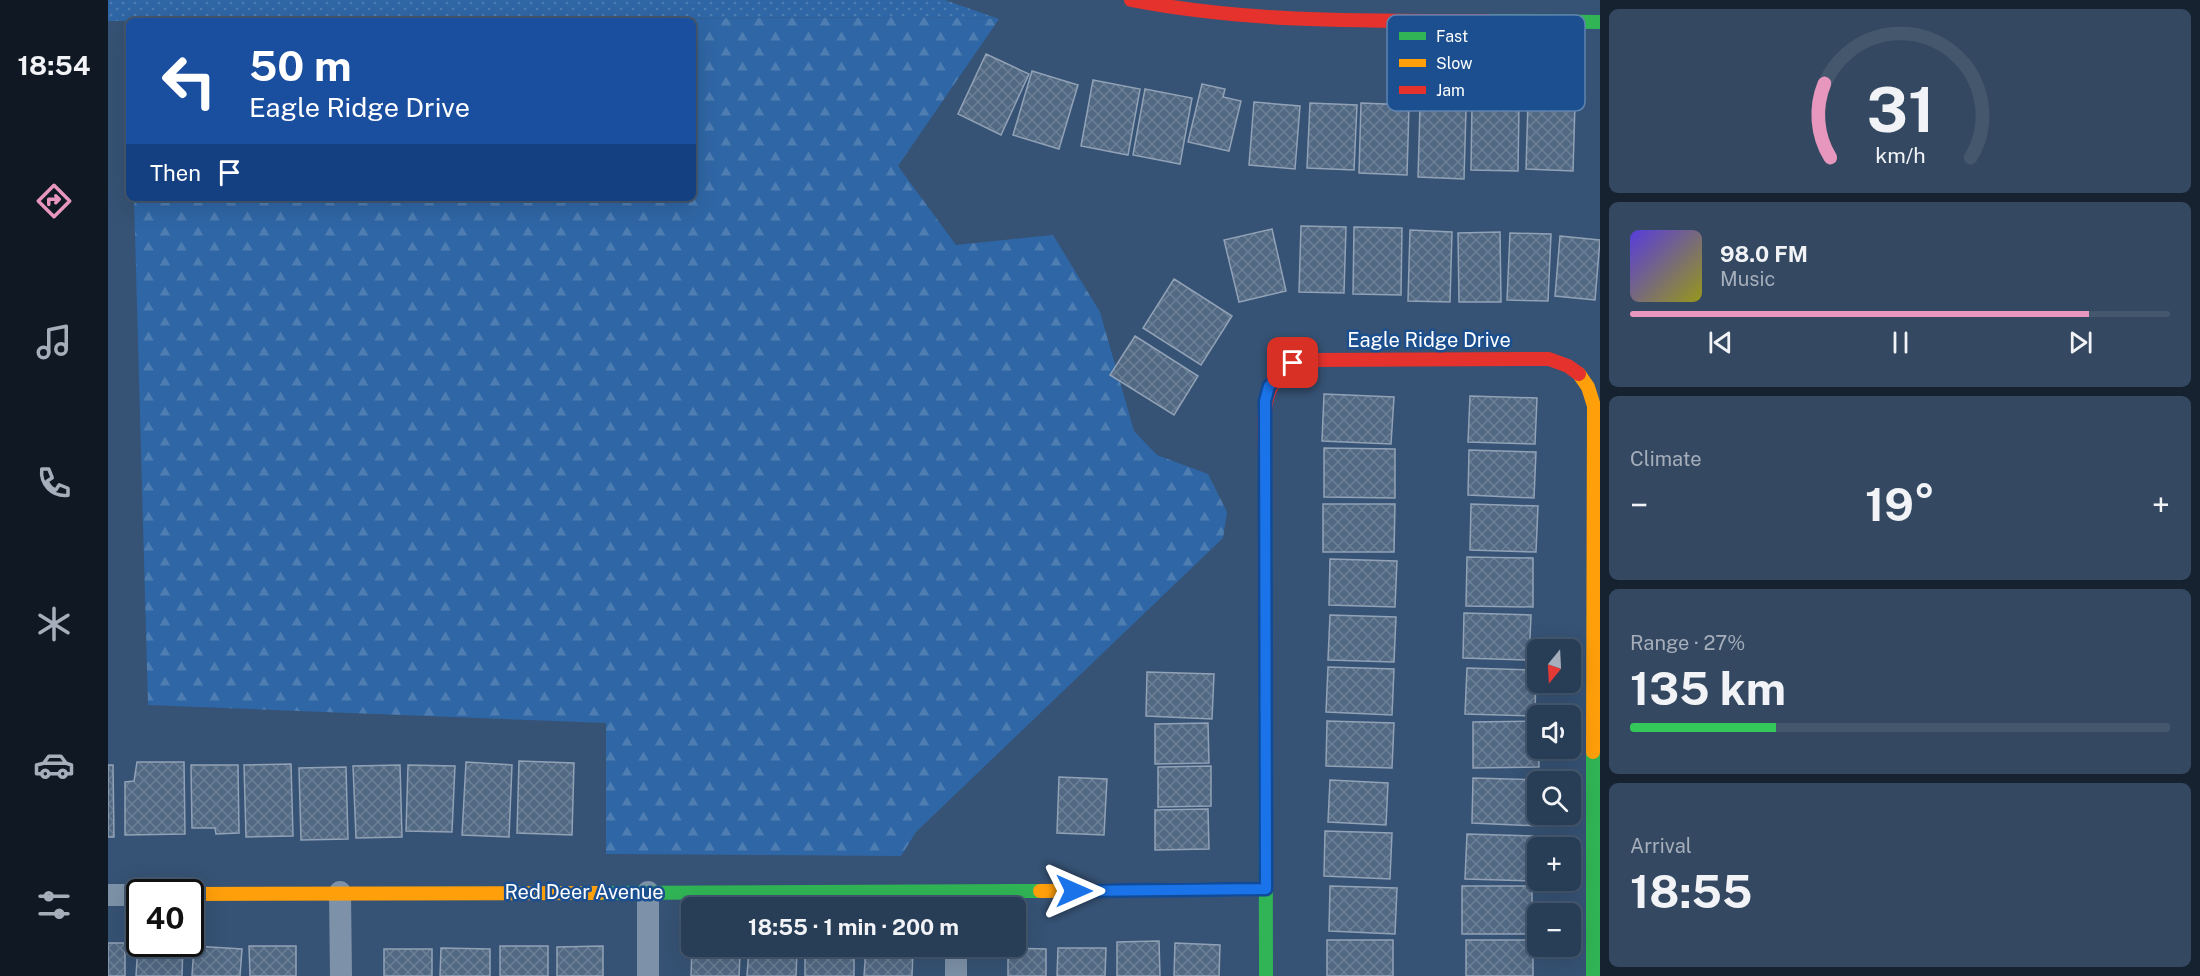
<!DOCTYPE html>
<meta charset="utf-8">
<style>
:root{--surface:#283e57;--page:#344961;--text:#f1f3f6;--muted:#a5aeba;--line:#44576d;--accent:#e797bd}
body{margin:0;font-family:"Public Sans",sans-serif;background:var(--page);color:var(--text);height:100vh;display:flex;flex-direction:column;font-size:22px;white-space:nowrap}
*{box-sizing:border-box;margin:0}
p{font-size:20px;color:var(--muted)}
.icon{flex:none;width:33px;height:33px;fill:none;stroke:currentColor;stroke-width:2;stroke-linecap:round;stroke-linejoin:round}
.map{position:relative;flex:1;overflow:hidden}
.side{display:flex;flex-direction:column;gap:9px;padding:9px;background:#162230;width:600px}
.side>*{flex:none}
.hud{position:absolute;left:18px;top:18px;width:570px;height:183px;border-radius:9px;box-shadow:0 6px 24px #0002,0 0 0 2px var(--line);background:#1a4fa0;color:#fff;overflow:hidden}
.needle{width:39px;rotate:198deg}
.buttons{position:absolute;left:1419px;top:639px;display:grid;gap:12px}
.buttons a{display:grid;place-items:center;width:54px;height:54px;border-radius:9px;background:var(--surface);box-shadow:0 6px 24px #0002,0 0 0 2px var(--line);font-size:30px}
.speed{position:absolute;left:18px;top:879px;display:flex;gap:12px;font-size:30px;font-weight:700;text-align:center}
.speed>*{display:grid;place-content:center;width:78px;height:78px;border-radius:50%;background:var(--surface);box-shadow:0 6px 24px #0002,0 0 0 2px var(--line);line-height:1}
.speed .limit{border:3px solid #111;border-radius:9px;background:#fff;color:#111}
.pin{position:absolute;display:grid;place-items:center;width:51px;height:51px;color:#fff;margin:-26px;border-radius:12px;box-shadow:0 3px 9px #0006}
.me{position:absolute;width:66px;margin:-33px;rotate:90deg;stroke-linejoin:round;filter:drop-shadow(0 0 4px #0008)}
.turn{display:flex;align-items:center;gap:21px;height:126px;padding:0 24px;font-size:27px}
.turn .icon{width:78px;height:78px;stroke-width:2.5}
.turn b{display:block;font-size:42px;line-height:51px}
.then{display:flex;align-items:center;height:57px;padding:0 24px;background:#0003;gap:12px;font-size:22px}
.big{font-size:45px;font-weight:700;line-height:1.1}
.side .card{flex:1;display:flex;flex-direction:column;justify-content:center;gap:9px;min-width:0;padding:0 21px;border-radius:9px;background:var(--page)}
.side .dial{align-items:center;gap:0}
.dial svg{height:156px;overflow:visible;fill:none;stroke:var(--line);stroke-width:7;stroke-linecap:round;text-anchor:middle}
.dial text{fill:var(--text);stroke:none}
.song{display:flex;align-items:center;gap:18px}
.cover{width:72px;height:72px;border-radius:9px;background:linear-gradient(135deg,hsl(250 70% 55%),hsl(60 70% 35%))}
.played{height:6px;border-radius:3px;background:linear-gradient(90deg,var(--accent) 85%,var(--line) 85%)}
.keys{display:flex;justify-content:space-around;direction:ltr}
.heat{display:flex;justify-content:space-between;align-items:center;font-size:33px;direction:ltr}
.charge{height:9px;border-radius:4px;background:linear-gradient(90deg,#34c759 27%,var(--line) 0)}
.trip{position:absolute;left:573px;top:897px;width:345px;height:60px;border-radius:9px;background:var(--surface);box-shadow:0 6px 24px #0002,0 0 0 2px var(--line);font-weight:700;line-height:60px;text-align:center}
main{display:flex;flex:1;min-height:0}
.tab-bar{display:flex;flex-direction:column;width:108px;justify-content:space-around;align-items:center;background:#101923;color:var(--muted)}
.tab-bar .icon{width:42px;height:42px}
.tab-bar .active{color:var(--accent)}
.tab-bar b{font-size:27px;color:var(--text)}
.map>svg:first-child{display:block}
.green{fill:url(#green-dots)}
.forest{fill:url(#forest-firs)}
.building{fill:url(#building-cross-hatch);stroke:#92a2b6;stroke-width:1.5}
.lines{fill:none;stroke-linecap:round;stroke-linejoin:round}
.street{stroke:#7d92a8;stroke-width:22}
.fast{stroke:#30b455;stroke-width:14}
.slow{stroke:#ff9f0a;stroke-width:14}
.jam{stroke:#e5322d;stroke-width:14}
.route-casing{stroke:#114b97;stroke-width:15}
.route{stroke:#1a73e8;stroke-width:10}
.labels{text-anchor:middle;stroke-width:5;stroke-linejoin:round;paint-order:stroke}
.street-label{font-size:20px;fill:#fff;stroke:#1b4f8f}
.key{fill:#1b4f8f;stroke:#5f84b1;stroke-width:1.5}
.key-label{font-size:16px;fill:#fff}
</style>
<main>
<nav class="tab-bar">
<b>18:54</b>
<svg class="icon active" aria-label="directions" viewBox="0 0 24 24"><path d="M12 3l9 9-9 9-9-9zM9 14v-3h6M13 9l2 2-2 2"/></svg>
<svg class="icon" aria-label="music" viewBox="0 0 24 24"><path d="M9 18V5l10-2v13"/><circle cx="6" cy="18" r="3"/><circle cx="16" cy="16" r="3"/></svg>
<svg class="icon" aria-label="phone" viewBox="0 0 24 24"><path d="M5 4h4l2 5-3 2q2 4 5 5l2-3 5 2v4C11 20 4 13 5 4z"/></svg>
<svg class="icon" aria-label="climate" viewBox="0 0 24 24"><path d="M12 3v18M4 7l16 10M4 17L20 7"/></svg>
<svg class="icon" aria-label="car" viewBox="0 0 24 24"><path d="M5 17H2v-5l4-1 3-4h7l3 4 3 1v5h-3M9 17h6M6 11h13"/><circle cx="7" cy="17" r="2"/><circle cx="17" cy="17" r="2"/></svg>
<svg class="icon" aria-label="filters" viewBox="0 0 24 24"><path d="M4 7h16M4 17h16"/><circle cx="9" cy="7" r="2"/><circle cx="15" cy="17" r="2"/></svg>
</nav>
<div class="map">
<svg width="1492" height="976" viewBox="0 0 1492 976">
<defs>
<pattern id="green-dots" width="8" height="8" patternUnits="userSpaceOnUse" patternTransform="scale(1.5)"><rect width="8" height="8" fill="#2f66a5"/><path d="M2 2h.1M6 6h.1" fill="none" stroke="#4e7db2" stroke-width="1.8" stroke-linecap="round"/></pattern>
<pattern id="forest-firs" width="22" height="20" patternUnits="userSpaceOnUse" patternTransform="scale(1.5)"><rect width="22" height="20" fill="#2f66a5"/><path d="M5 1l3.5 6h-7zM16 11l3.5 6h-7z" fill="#4e7db2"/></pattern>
<pattern id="building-cross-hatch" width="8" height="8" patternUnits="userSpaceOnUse" patternTransform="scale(1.5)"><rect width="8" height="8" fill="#526984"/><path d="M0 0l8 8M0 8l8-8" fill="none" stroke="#6c8096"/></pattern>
</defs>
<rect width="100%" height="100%" fill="#365274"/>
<path class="green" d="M0 0H837L891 19 809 17 0 21Z"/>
<path class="forest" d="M809 17 891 19 790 166 848 245 945 235 992 312 1026 431 1049 455 1100 474 1119 512 1115 538 808 832 793 856 498 854V723L40 705 26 198H585V21H176Z"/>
<path class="building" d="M878 54 921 74 893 135 850 114Z
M924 71 970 85 951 149 905 135Z
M985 80 1032 89 1020 155 973 146Z
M1094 84 1117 89 1115 97 1133 101 1121 151 1080 142Z
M1037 89 1084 98 1072 164 1025 155Z
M1146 102 1192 106 1187 169 1141 165Z
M1420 102 1467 104 1465 171 1418 169Z
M1202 103 1249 105 1246 170 1199 168Z
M1253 103 1301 105 1299 175 1251 173Z
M1364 104 1411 105 1410 171 1363 170Z
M1312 107 1358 109 1356 179 1310 177Z
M1193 226 1238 227 1236 293 1191 292Z
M1246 227 1294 228 1293 295 1245 294Z
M1164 229 1178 291 1131 302 1116 240Z
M1302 230 1344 232 1342 302 1300 301Z
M1392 232 1393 302H1351L1350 233Z
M1402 233 1443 234 1440 301 1399 300Z
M1452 236 1492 240 1487 300 1447 296Z
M1066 279 1124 316 1093 365 1035 328Z
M1027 336 1090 376 1066 415 1002 375Z
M1216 394 1286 397 1283 444 1214 441Z
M1362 396 1429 398 1427 444 1360 442Z
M1216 448 1287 449V498L1216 497Z
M1361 450 1428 452 1426 498 1360 495Z
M1215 504H1287L1286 552H1215Z
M1363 504 1430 506 1428 552 1362 550Z
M1359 557 1425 558V607L1358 606Z
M1222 559 1289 561 1287 607 1221 605Z
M1356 613 1423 615 1421 660 1355 658Z
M1222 615 1288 617 1286 662 1220 660Z
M1220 667 1286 669 1284 715 1218 712Z
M1359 668 1428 670 1427 716 1357 714Z
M1039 672 1106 674 1104 719 1038 716Z
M1219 721 1286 723 1284 768 1218 766Z
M1430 721 1431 767 1365 768V722Z
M1100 723 1101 763 1047 764V724Z
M411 761 466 763 464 835 409 833Z
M29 762H76L77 834 17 835V782L26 781Z
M358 762 404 765 401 837 354 835Z
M183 764 185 836 138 837 136 765Z
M0 765H5L6 837H0Z
M83 765H130L131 833 108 834 107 828H84Z
M292 765 294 837 248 838 245 766Z
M300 765 347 766 344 832 298 831Z
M1103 766V806L1050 807V767Z
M238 767 240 839 193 840 191 768Z
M951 777 999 779 996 835 949 833Z
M1365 778 1432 780 1430 782V826L1364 823Z
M1222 780 1280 783 1278 825 1220 822Z
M1100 809 1101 849 1047 850V810Z
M1217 831 1284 833 1282 879 1216 876Z
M1359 834 1425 836 1423 881 1357 879Z
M1222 886 1289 888 1287 934 1221 931Z
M1354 886H1424V934H1354Z
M1219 940H1285V976H1219Z
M1358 940H1425V976H1358Z
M1051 941 1052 976H1009V942Z
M0 943H17V976H0Z
M1067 943 1112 945 1111 976H1066Z
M30 944 75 945 74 976H28Z
M86 946 134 949 132 976H84Z
M141 946H188V976H142Z
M392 946H440V976H392Z
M495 946V976H449V947Z
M584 946H601V953L632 955 631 976H583Z
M333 948 382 949V976H332Z
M641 948 689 952 688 976H639Z
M758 948 805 951 804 976H756Z
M900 948 938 949V976H900Z
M950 948H998L997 976H949Z
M276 949H324V976H276Z
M697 951H746V976H697Z"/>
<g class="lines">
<path class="street" d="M232 892 233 976
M0 895H32
M540 976V892
M848 976V946"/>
<path class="fast" d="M1380 21 1492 22
M1157 456 1158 976
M492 893 932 891
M1485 976V752"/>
<path class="slow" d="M1471 374 1480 387 1486 406 1485 752
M932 891 1158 889
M82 894 492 893"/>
<path class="jam" d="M1023 0C1141 23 1260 21 1380 21
M1157 456C1157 410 1149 374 1203 360L1441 359 1460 366 1471 374"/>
</g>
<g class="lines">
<defs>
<path id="route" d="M966 891 1158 889 1157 401 1161 386 1185 363"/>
</defs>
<use href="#route" class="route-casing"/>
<use href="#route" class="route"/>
</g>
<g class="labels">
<g class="street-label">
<text x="1321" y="347">Eagle Ridge Drive</text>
<text x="476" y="899">Red Deer Avenue</text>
</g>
</g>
<rect x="1279" y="15" width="198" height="96" rx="9" class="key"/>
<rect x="1291" y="32" width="27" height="8" fill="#30b455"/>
<rect x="1291" y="59" width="27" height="8" fill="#ff9f0a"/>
<rect x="1291" y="86" width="27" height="8" fill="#e5322d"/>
<g class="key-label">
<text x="1328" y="42">Fast</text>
<text x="1328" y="69">Slow</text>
<text x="1328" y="96">Jam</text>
</g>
</svg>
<div class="buttons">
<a><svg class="needle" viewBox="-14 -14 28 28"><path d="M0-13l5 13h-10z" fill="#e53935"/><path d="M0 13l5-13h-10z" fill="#a5aeba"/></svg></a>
<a><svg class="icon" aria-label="sound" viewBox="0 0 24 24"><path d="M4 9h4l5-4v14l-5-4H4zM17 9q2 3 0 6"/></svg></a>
<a><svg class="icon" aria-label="search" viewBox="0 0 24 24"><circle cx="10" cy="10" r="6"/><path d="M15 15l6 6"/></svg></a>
<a>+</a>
<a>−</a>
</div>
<div class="speed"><div class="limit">40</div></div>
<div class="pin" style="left:1185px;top:363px;background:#d93025"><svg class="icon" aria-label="arrive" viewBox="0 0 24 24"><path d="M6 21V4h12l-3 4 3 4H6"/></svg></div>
<svg class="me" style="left:966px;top:891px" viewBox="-20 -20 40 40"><path d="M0-17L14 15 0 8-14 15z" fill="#1a73e8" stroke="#fff" stroke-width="4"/></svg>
<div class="trip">18:55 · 1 min · 200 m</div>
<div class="hud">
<div class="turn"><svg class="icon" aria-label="left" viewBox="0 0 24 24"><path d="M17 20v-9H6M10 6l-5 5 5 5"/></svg><div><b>50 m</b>Eagle Ridge Drive</div></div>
<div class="then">Then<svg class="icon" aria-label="arrive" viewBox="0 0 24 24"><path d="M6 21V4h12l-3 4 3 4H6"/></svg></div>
</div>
</div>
<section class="side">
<div class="card dial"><svg viewBox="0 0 100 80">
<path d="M14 69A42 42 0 1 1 86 69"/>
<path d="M14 69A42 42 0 0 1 11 31" stroke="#e797bd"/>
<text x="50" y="56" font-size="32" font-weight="700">31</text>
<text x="50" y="72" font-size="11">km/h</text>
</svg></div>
<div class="card">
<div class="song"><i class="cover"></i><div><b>98.0 FM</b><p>Music</p></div></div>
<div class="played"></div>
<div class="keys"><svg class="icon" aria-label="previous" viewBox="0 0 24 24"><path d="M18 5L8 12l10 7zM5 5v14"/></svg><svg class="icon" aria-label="pause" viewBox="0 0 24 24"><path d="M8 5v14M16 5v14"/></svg><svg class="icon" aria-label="next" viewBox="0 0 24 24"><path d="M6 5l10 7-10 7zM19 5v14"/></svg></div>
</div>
<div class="card"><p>Climate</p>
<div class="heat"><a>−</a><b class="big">19°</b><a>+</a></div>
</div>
<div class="card"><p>Range · 27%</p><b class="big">135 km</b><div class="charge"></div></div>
<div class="card"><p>Arrival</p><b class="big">18:55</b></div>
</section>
</main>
